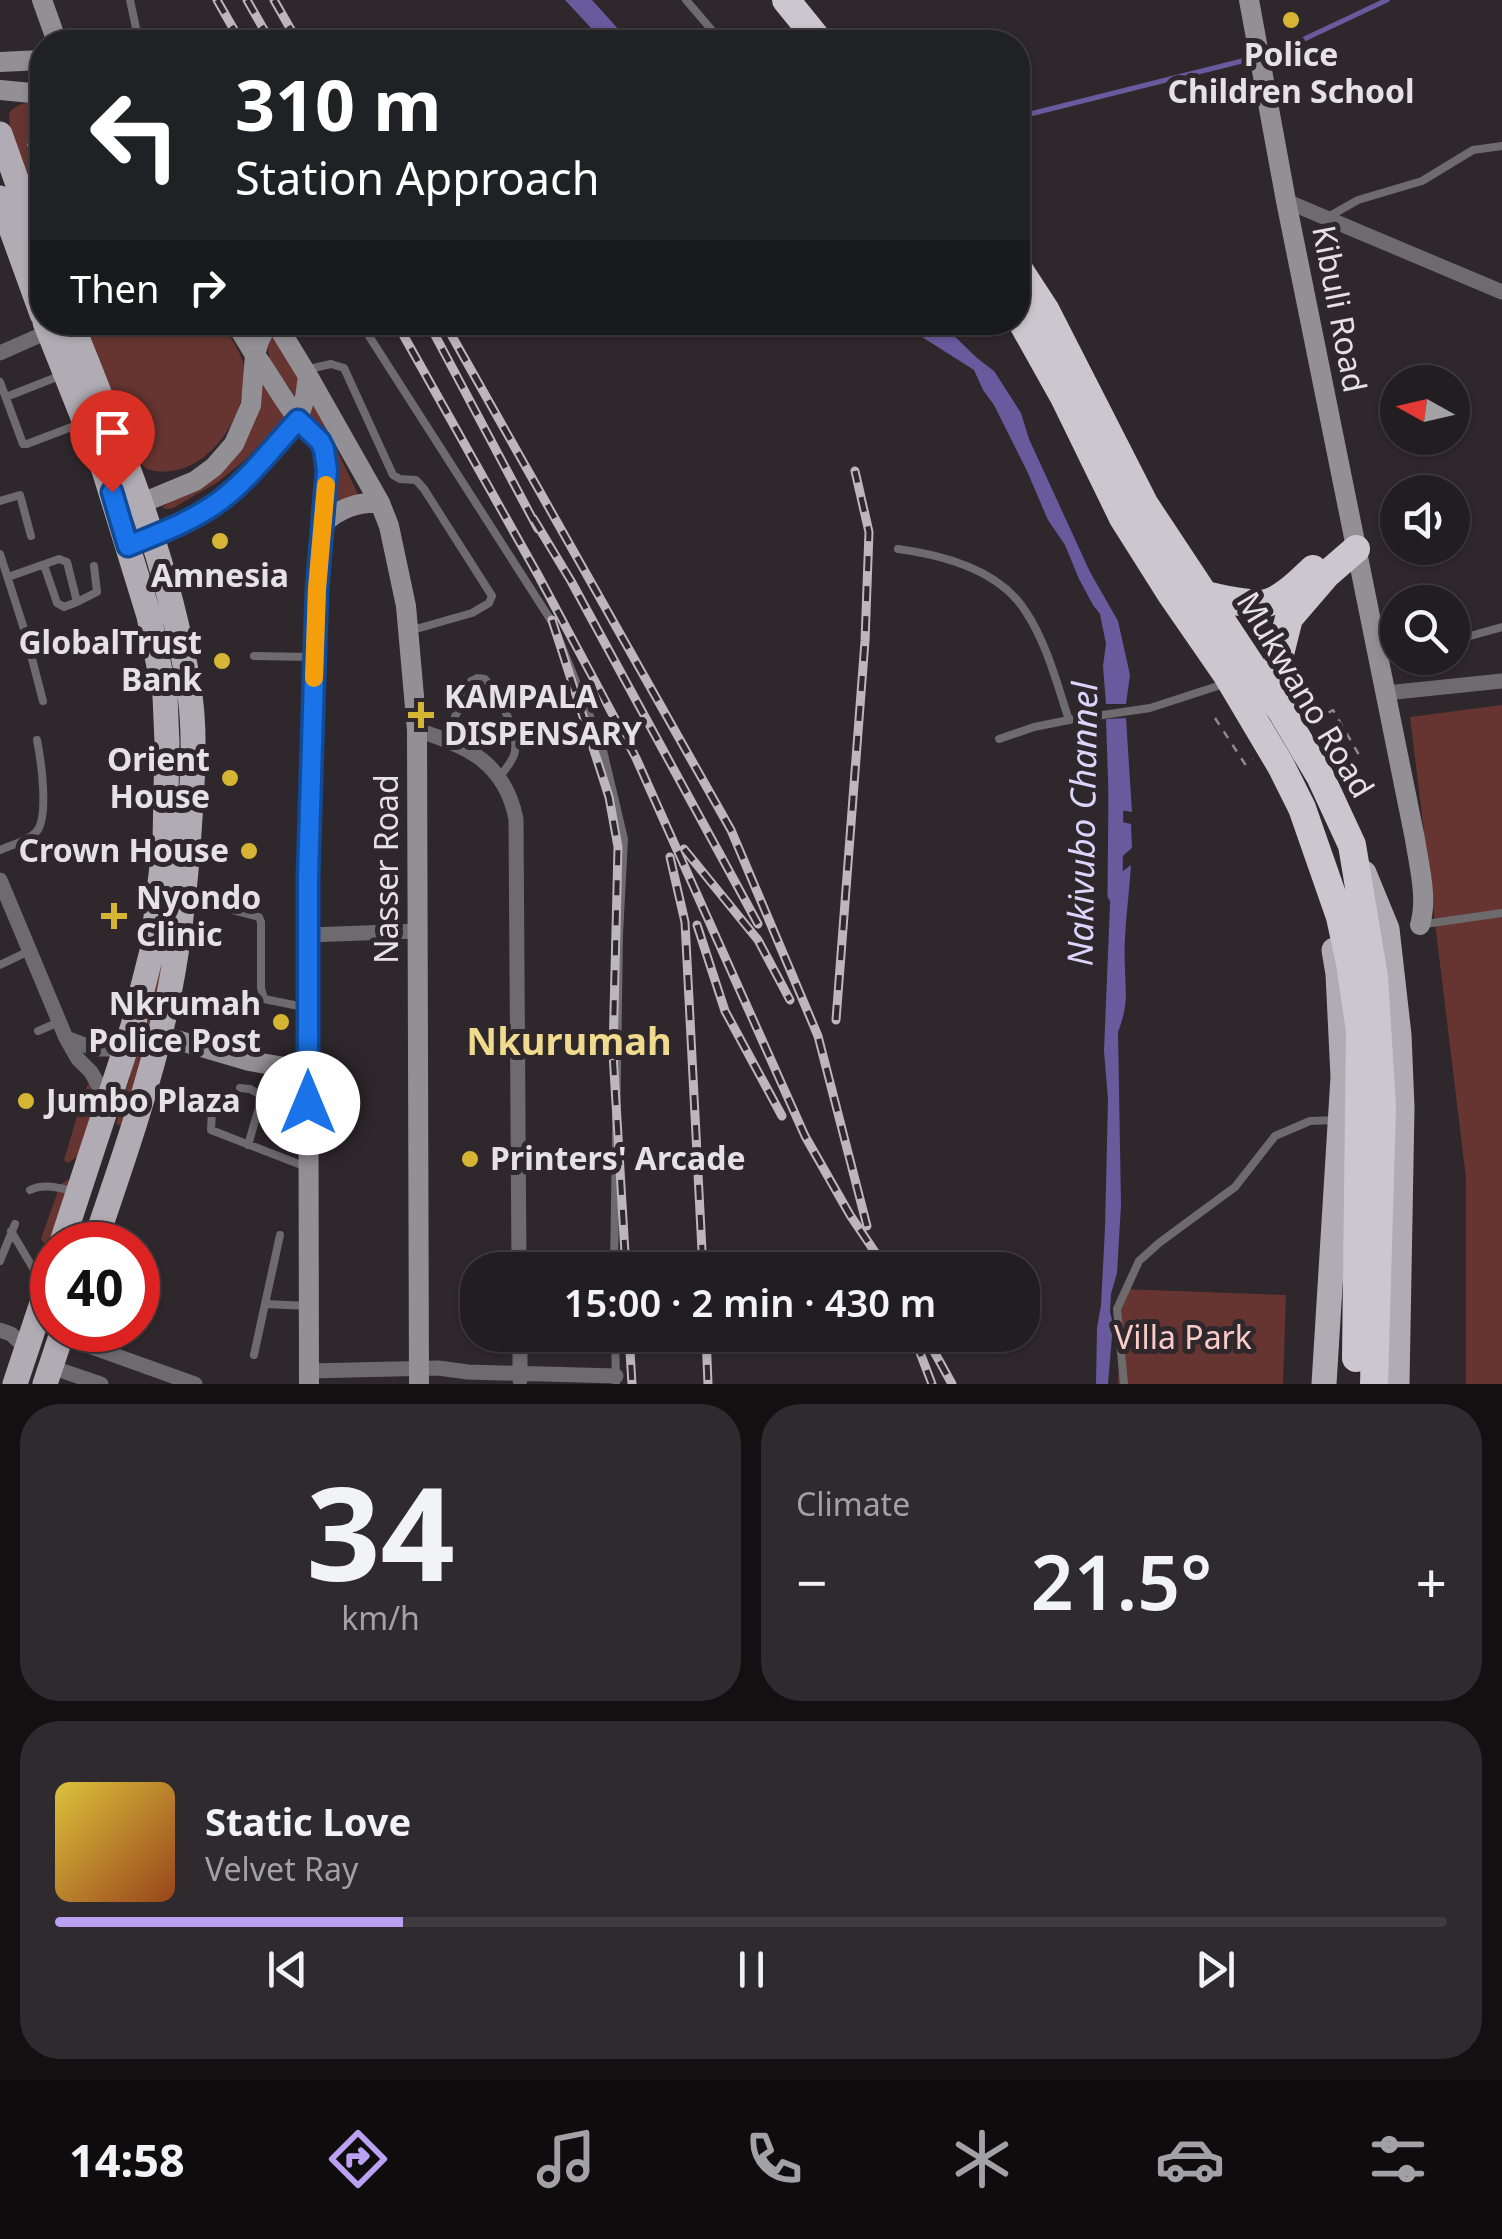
<!DOCTYPE html>
<meta charset="utf-8">
<style>
:root{--surface:#221d20;--page:#2e2a2d;--text:#f1f3f6;--muted:#a2a2a5;--line:#3f3b3e;--accent:#bca0f2}
body{margin:0;font-family:"Noto Sans",sans-serif;background:var(--page);color:var(--text);height:100vh;display:flex;flex-direction:column;font-size:38px;white-space:nowrap}
*{box-sizing:border-box;margin:0}
p{font-size:32px;color:var(--muted)}
.icon{flex:none;width:55px;height:55px;fill:none;stroke:currentColor;stroke-width:2;stroke-linecap:round;stroke-linejoin:round}
.map{position:relative;height:1384px;overflow:hidden}
.drawer{display:flex;flex-direction:column;gap:20px;padding:20px;background:#131012;flex:1}
.drawer>*{flex:none}
.banner{position:absolute;left:30px;top:30px;width:1000px;height:305px;border-radius:40px;box-shadow:0 2px 8px #0004,0 0 0 2px var(--line);background:#202124;color:#fff;overflow:hidden}
.needle{width:65px;rotate:278deg}
.fabs{position:absolute;left:1380px;top:365px;display:grid;gap:20px}
.fabs a{display:grid;place-items:center;width:90px;height:90px;border-radius:50%;background:var(--surface);box-shadow:0 2px 8px #0004,0 0 0 2px var(--line);font-size:50px}
.speed{position:absolute;left:30px;top:1222px;display:flex;gap:20px;font-size:50px;font-weight:700;text-align:center}
.speed>*{display:grid;place-content:center;width:130px;height:130px;border-radius:50%;background:var(--surface);box-shadow:0 2px 8px #0004,0 0 0 2px var(--line);line-height:1}
.speed .limit{border:15px solid #d22;background:#fff;color:#111}
.pin{position:absolute;display:grid;place-items:center;width:85px;height:85px;color:#fff;margin:-102px -42px;border-radius:50% 50% 50% 0;rotate:-45deg;box-shadow:0 0 10px #0007}
.pin .icon{rotate:45deg}
.me{position:absolute;width:110px;margin:-55px;rotate:0deg;stroke-linejoin:round;filter:drop-shadow(0 0 8px #0008)}
.turn{display:flex;align-items:center;gap:35px;height:210px;padding:0 40px;font-size:45px}
.turn .icon{width:130px;height:130px;stroke-width:2.5}
.turn b{display:block;font-size:70px;line-height:85px}
.then{display:flex;align-items:center;height:95px;padding:0 40px;background:#0003;gap:20px;font-size:38px}
.big{font-size:75px;font-weight:600;line-height:1.1}
.drawer .card{flex:1;display:flex;flex-direction:column;justify-content:center;gap:15px;min-width:0;padding:0 35px;border-radius:40px;background:var(--page)}
.drawer .dial{align-items:center;gap:0}
.dial b{font-size:130px;line-height:1}
.song{display:flex;align-items:center;gap:30px}
.cover{width:120px;height:120px;border-radius:15px;background:linear-gradient(135deg,hsl(50 70% 55%),hsl(20 70% 35%))}
.played{height:10px;border-radius:5px;background:linear-gradient(90deg,var(--accent) 25%,var(--line) 25%)}
.keys{display:flex;justify-content:space-around;direction:ltr}
.heat{display:flex;justify-content:space-between;align-items:center;font-size:55px;direction:ltr}
.drawer .tiles{flex:1;display:grid;gap:20px;grid-template-columns:1fr 1fr}
.card:last-child{grid-column:span 2}
.trip{position:absolute;left:460px;top:1252px;width:580px;height:100px;border-radius:40px;background:var(--surface);box-shadow:0 2px 8px #0004,0 0 0 2px var(--line);font-weight:600;line-height:100px;text-align:center}
.tabs{display:flex;height:160px;justify-content:space-around;align-items:center;background:#0e0c0d;color:var(--muted)}
.tabs .icon{width:70px;height:70px}
.tabs .current{color:var(--accent)}
.tabs b{font-size:45px;color:var(--text)}
.map>svg:first-child{display:block}
.green{fill:#663531}
.water{fill:#695a9d}
.lines{fill:none;stroke-linecap:round;stroke-linejoin:round}
.stream{stroke:#695a9d;stroke-width:5}
.canal{stroke:#695a9d;stroke-width:15}
.path{stroke:#8e888b;stroke-width:2.5;stroke-dasharray:8 8;stroke-linecap:butt}
.lane{stroke:#6d6b6e;stroke-width:8}
.street{stroke:#6d6b6e;stroke-width:15}
.secondary{stroke:#939095;stroke-width:20}
.primary{stroke:#b1acb3;stroke-width:25}
.highway{stroke:#ccc6ce;stroke-width:28}
.rail-casing{stroke:#bdb7bb;stroke-width:9}
.rail{stroke:#2e272b;stroke-width:5;stroke-dasharray:15;stroke-linecap:butt}
.route-casing{stroke:#114b97;stroke-width:25}
.route{stroke:#1a73e8;stroke-width:18}
.slow{stroke:#f59e0b;stroke-width:18}
.poi-dot{fill:#d6b534;stroke:#2e272b;stroke-width:4}
.labels{text-anchor:middle;stroke-width:10;stroke-linejoin:round;paint-order:stroke}
.poi-label{font-size:32px;font-weight:bold;fill:#e6e1e4;stroke:#2e272b;text-anchor:end}
.street-label{font-size:32px;fill:#e6e1e4;stroke:#2e272b}
.park-label{font-size:32px;fill:#facbc7;stroke:#2e272b}
.water-label{font-size:35px;font-style:italic;fill:#dbd4fb;stroke:#2e272b}
.quarter-label{font-size:38px;font-weight:bold;fill:#f0da8d;stroke:#2e272b}
</style>
<div class="map">
<svg width="1502" height="1384" viewBox="0 0 1502 1384">
<rect width="100%" height="100%" fill="#2e272b"/>
<path class="green" d="M42 101V222L10 128 9 113C19 102 28 102 42 101Z
M80 323H222C230 337 244 355 245 372 246 413 214 466 171 471 164 472 154 472 148 469 143 467 140 462 136 459Z
M274 334 301 378 299 403 269 358 267 338Z
M263 371 288 415 245 460 218 482 173 508 166 509 162 507 224 466Z
M312 398 368 515 360 510 329 511 325 436 309 414Z
M1502 705V1384H1466V1178L1410 717Z
M165 907 162 991 123 1126 116 1124 150 1008Z
M89 1083 102 1085 88 1145 73 1160 68 1163 64 1160 85 1090Z
M67 1180 71 1181 51 1249 46 1247 41 1239 60 1185Z
M1122 1289 1286 1295 1283 1384H1118Z"/>
<path class="water" d="M565 0H592L630 42H604Z
M900 323H939L944 326 977 358 994 371 1021 413 1029 439 1090 572 1118 621 1130 675 1126 704H1106L1103 666 1106 644 1100 614 1093 605 1079 579 1065 545 1048 520 1027 471 994 405 983 390 974 370Z
M1126 718 1132 812 1109 808 1106 719Z
M1109 819 1131 824 1132 848 1110 867Z
M1131 865C1129 899 1123 935 1125 969 1126 997 1128 1005 1118 1032L1121 1205 1117 1273 1111 1294 1110 1312 1113 1324 1108 1384H1096L1097 1328 1101 1305 1105 1228 1108 1099 1104 1051 1111 880Z"/>
<g class="lines">
<path class="stream" d="M1281 50 1387 0
M1018 117 1250 59"/>
<path class="canal" d="M1115 895 1116 788"/>
<path class="path" d="M27 145 42 141
M1215 718 1245 764 1253 759
M1315 721 1333 710 1362 760"/>
<path class="lane" d="M130 0 139 42
M686 0 722 42
M1328 217 1358 200 1422 181 1473 150 1502 146
M360 322 552 622 602 746 624 839 619 935 614 1270
M309 369 331 364 344 368 393 475 400 479 416 480 424 489 492 596 489 603 472 613 409 631
M0 382 23 444H27L82 423
M6 397 62 375
M0 501 20 495 31 536
M898 549C943 555 1000 570 1026 612 1047 644 1057 684 1069 720
M0 554 25 632 43 701
M44 565 57 603 64 607 77 602
M8 577 59 559 67 562 77 602 97 592 94 566
M1452 641 1502 627
M254 656 314 657
M445 739 471 681 477 678 485 679C498 694 521 735 514 755 511 763 505 770 500 776
M999 739 1034 727 1069 720 1150 708 1227 683
M0 850C11 845 29 841 37 831 49 815 41 760 37 740
M189 902 205 903 259 917 261 922V988L264 999 304 1007
M1425 924 1502 913
M0 965 29 951
M38 1031 59 1022
M240 1088 250 1089 259 1094 260 1104 248 1145
M223 1096 212 1110 211 1130 304 1166
M30 1190C44 1183 59 1188 74 1191
M11 1231 36 1273 39 1285
M0 1261 15 1224
M265 1304 280 1235
M615 1335 616 1384
M254 1355 265 1304 308 1306
M1124 1384 1117 1309 1139 1261 1159 1243 1235 1187 1275 1136 1310 1121 1338 1120"/>
<path class="street" d="M1286 201 1502 292
M0 353 52 330
M1386 693 1502 681
M417 730C468 746 505 763 516 819L519 1270
M0 880 66 1038 78 1059 91 1072 108 1102
M308 935 418 931
M66 1038 96 1049H126
M0 1330 11 1334 27 1349
M520 1335V1380
M61 1336 195 1384
M51 1367 101 1384
M309 1371 438 1368 468 1372 616 1376"/>
<path class="secondary" d="M42 0 57 42
M1249 0 1286 201 1415 839C1419 866 1428 898 1420 925
M0 62 42 60
M0 90 42 94
M268 322 259 341 255 355C270 375 281 397 296 416 313 439 325 433 327 470L317 589 308 877 309 1384
M308 376 380 503 389 526 406 606 417 730 419 1384
M130 508 195 481 214 467 234 444 251 405 255 355 235 322
M323 524C338 509 359 501 380 503
M138 542 183 523 222 499 245 479 298 419 305 398 308 376 275 322
M160 1035 249 1061 308 1071"/>
<path class="primary" d="M0 134 42 252
M0 198 42 314
M45 322 104 470 149 616 165 696 167 743 165 841 152 951 133 1026 61 1245
M71 322C118 441 167 555 188 682 196 727 193 773 190 818 186 883 179 950 165 1013 147 1092 120 1169 94 1245
M1364 873 1387 929 1399 1035 1402 1107 1397 1384
M15 1384 52 1273
M45 1384 63 1330
M1324 1384 1343 1077 1338 974 1334 950"/>
<path class="highway" d="M786 0 820 42
M1018 268 1046 311 1145 505 1282 712 1321 778 1352 845 1374 977 1382 1107 1374 1384
M1018 315 1065 399 1123 518 1171 594 1227 675 1281 766 1302 808 1340 917 1350 963 1360 1031 1356 1358
M1202 594C1216 598 1254 606 1267 603 1284 598 1301 580 1313 569
M1282 708 1277 666 1289 618 1326 575 1356 549"/>
<defs>
<path id="rail" d="M217 0 241 42
M247 0 271 42
M274 0 298 42
M396 322 538 575 636 758 805 1136 850 1215 887 1270
M428 322 538 529
M444 322 731 830 818 1036 867 1226
M533 518 571 581 758 924
M552 620 609 797 618 847 613 1053 626 1270
M684 849 758 940 790 1000
M670 857 685 922 703 1270
M697 925 725 1011 782 1116
M836 1020 865 641 869 532 855 471
M629 1335 632 1384
M706 1335 708 1384
M925 1335 952 1384
M916 1342 932 1384"/>
</defs>
<use href="#rail" class="rail-casing"/>
<use href="#rail" class="rail"/>
</g>
<g class="lines">
<defs>
<path id="route" d="M112 492 128 546C160 533 193 521 221 500 250 478 273 447 298 420L320 441 324 449 327 470 317 589 314 678 308 877V1103"/>
</defs>
<use href="#route" class="route-casing"/>
<use href="#route" class="route"/>
<path class="slow" d="M314 678 317 589 326 485"/>
</g>
<g class="poi-dot">
<circle cx="1291" cy="20" r="10"/>
<circle cx="220" cy="541" r="10"/>
<circle cx="222" cy="661" r="10"/>
<path d="M416 700h10v10h10v10h-10v10h-10v-10h-10v-10h10z"/>
<circle cx="230" cy="778" r="10"/>
<circle cx="249" cy="851" r="10"/>
<path d="M109 901h10v10h10v10h-10v10h-10v-10h-10v-10h10z"/>
<circle cx="281" cy="1022" r="10"/>
<circle cx="26" cy="1101" r="10"/>
<circle cx="470" cy="1159" r="10"/>
</g>
<g class="labels">
<g class="poi-label">
<text x="1291" y="66" text-anchor="middle">Police<tspan x="1291" dy="37">Children School</tspan></text>
<text x="220" y="587" text-anchor="middle">Amnesia</text>
<text x="202" y="654">GlobalTrust<tspan x="202" dy="37">Bank</tspan></text>
<text x="444" y="708" text-anchor="start">KAMPALA<tspan x="444" dy="37">DISPENSARY</tspan></text>
<text x="210" y="771">Orient<tspan x="210" dy="37">House</tspan></text>
<text x="229" y="862">Crown House</text>
<text x="136" y="909" text-anchor="start">Nyondo<tspan x="136" dy="37">Clinic</tspan></text>
<text x="261" y="1015">Nkrumah<tspan x="261" dy="37">Police Post</tspan></text>
<text x="46" y="1112" text-anchor="start">Jumbo Plaza</text>
<text x="490" y="1170" text-anchor="start">Printers' Arcade</text>
</g>
<g class="street-label">
<text transform="translate(1339 309) rotate(79)" y="11">Kibuli Road</text>
<text transform="translate(1305 695) rotate(59)" y="11">Mukwano Road</text>
<text transform="translate(387 869) rotate(-90)" y="11">Nasser Road</text>
</g>
<g class="park-label">
<text x="1183" y="1349">Villa Park</text>
</g>
<g class="water-label">
<text transform="translate(1083 824) rotate(-89)" y="12">Nakivubo Channel</text>
</g>
<g class="quarter-label">
<text x="569" y="1055">Nkurumah</text>
</g>
</g>
</svg>
<div class="fabs">
<a><svg class="needle" viewBox="-14 -14 28 28"><path d="M0-13l5 13h-10z" fill="#e53935"/><path d="M0 13l5-13h-10z" fill="#a2a2a5"/></svg></a>
<a><svg class="icon" aria-label="sound" viewBox="0 0 24 24"><path d="M4 9h4l5-4v14l-5-4H4zM17 9q2 3 0 6"/></svg></a>
<a><svg class="icon" aria-label="search" viewBox="0 0 24 24"><circle cx="10" cy="10" r="6"/><path d="M15 15l6 6"/></svg></a>
</div>
<div class="speed"><div class="limit">40</div></div>
<div class="pin" style="left:112px;top:492px;background:#d93025"><svg class="icon" aria-label="arrive" viewBox="0 0 24 24"><path d="M6 21V4h12l-3 4 3 4H6"/></svg></div>
<svg class="me" style="left:308px;top:1103px" viewBox="-20 -20 40 40"><circle r="19" fill="#fff"/><path d="M0-13L10 11 0 6-10 11z" fill="#1a73e8"/></svg>
<div class="trip">15:00 · 2 min · 430 m</div>
<div class="banner">
<div class="turn"><svg class="icon" aria-label="left" viewBox="0 0 24 24"><path d="M17 20v-9H6M10 6l-5 5 5 5"/></svg><div><b>310 m</b>Station Approach</div></div>
<div class="then">Then<svg class="icon" aria-label="right" viewBox="0 0 24 24"><path d="M7 20v-9h11M14 6l5 5-5 5"/></svg></div>
</div>
</div>
<section class="drawer">
<div class="tiles">
<div class="card dial"><b>34</b><p>km/h</p></div>
<div class="card"><p>Climate</p>
<div class="heat"><a>−</a><b class="big">21.5°</b><a>+</a></div>
</div>
<div class="card">
<div class="song"><i class="cover"></i><div><b>Static Love</b><p>Velvet Ray</p></div></div>
<div class="played"></div>
<div class="keys"><svg class="icon" aria-label="previous" viewBox="0 0 24 24"><path d="M18 5L8 12l10 7zM5 5v14"/></svg><svg class="icon" aria-label="pause" viewBox="0 0 24 24"><path d="M8 5v14M16 5v14"/></svg><svg class="icon" aria-label="next" viewBox="0 0 24 24"><path d="M6 5l10 7-10 7zM19 5v14"/></svg></div>
</div>
</div>
</section>
<nav class="tabs">
<b>14:58</b>
<svg class="icon current" aria-label="directions" viewBox="0 0 24 24"><path d="M12 3l9 9-9 9-9-9zM9 14v-3h6M13 9l2 2-2 2"/></svg>
<svg class="icon" aria-label="music" viewBox="0 0 24 24"><path d="M9 18V5l10-2v13"/><circle cx="6" cy="18" r="3"/><circle cx="16" cy="16" r="3"/></svg>
<svg class="icon" aria-label="phone" viewBox="0 0 24 24"><path d="M5 4h4l2 5-3 2q2 4 5 5l2-3 5 2v4C11 20 4 13 5 4z"/></svg>
<svg class="icon" aria-label="climate" viewBox="0 0 24 24"><path d="M12 3v18M4 7l16 10M4 17L20 7"/></svg>
<svg class="icon" aria-label="car" viewBox="0 0 24 24"><path d="M5 17H2v-5l4-1 3-4h7l3 4 3 1v5h-3M9 17h6M6 11h13"/><circle cx="7" cy="17" r="2"/><circle cx="17" cy="17" r="2"/></svg>
<svg class="icon" aria-label="filters" viewBox="0 0 24 24"><path d="M4 7h16M4 17h16"/><circle cx="9" cy="7" r="2"/><circle cx="15" cy="17" r="2"/></svg>
</nav>
